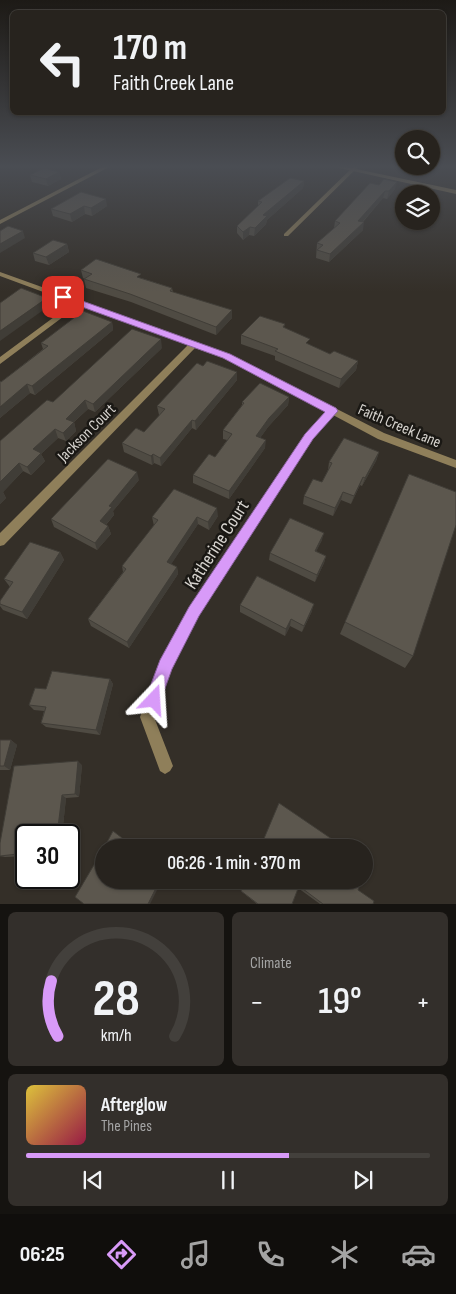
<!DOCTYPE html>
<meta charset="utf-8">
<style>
:root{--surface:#27231e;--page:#332f2b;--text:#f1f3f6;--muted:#a4a4a4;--line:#43403c;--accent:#d89af8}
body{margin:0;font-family:"Sofia Sans Condensed",sans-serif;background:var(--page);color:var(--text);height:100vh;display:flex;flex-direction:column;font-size:19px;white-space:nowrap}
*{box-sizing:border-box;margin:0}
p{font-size:16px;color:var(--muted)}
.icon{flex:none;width:28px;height:28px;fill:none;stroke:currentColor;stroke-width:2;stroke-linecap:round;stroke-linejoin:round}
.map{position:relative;height:904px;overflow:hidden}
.details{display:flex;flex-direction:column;gap:8px;padding:8px;background:#151310;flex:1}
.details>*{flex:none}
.banner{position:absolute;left:10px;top:10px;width:436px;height:105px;border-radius:8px;box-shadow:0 1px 4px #0004,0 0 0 1px var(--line);background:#27231e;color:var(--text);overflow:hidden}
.fabs{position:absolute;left:395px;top:130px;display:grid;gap:10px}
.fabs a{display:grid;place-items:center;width:45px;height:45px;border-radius:50%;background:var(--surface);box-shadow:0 1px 4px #0004,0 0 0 1px var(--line);font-size:25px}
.speed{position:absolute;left:15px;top:824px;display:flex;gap:10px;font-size:25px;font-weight:700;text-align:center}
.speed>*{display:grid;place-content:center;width:65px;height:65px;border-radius:50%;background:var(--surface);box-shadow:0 1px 4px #0004,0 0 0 1px var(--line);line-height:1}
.speed .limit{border:2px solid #111;border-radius:8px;background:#fff;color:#111}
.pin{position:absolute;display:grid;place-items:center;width:42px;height:42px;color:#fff;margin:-21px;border-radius:10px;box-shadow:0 2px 8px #0006}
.me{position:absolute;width:55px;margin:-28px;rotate:20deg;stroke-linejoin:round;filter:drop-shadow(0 0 4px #0008)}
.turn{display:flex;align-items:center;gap:18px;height:105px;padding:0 20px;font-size:22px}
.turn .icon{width:65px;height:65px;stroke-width:2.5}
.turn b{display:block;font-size:35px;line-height:42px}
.big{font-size:38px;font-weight:600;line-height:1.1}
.details .tile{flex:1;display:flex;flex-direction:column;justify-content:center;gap:8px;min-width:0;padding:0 18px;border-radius:8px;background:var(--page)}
.details .dial{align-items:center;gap:0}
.dial svg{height:130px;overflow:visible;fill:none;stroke:var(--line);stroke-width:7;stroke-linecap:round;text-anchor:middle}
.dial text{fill:var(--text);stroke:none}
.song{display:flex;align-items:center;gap:15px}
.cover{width:60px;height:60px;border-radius:8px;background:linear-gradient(135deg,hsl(50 70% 55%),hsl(340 70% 35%))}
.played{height:5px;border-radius:2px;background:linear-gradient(90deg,var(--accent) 65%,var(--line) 65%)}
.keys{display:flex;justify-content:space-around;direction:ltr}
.heat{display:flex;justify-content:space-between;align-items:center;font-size:28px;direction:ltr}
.details .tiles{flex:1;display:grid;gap:8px;grid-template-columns:1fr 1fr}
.tile:last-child{grid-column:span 2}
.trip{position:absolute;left:95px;top:839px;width:278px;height:50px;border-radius:25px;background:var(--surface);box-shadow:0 1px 4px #0004,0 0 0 1px var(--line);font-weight:600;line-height:50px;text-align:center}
.dock{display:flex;height:80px;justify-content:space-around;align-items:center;background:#100e0c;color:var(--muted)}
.dock .icon{width:35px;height:35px}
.dock .current{color:var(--accent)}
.dock b{font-size:22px;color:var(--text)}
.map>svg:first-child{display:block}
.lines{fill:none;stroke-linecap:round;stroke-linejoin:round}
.minor{fill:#8f7f5a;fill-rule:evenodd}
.tertiary{fill:#8f7f5a;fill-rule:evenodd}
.wall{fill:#4f4b43}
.shaded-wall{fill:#403d37}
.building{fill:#5c574e;stroke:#403d37}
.route{fill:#d89af8;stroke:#8c64a1}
.labels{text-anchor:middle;stroke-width:5;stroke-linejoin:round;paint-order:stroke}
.street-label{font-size:16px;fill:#d6d3ce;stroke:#1a1814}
.near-street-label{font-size:19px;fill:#d6d3ce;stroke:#1a1814}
</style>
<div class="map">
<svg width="456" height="904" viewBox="0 0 456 904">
<rect width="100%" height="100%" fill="#342f28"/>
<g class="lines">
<path class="minor" d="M106 165H113L0 224V220Z
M355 165H360L288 236H284V234Z
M0 272 229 354 384 433 456 460V468L378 439 333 415 312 440 198 615 172 669 154 717 173 766 170 771 165 774 160 771 140 717 161 661 190 607 306 434 326 412 223 358 195 348 4 545 0 546V533L188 345 79 305 0 364V357L73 303 0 276Z"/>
<path class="tertiary" d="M326 165H337L456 190V194Z"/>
</g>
<path class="wall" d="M59 172 61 179 48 186 32 182 30 175Z
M304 181 303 188 267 220 266 224 254 236 249 235 243 240 237 233V226L258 206V201Z
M379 185 395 189 387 199 383 198 363 222V230L329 262 316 258 317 243 334 228 335 221Z
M81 192 107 206 92 216 85 214 72 222 53 216 51 209Z
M67 244 69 252 49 265 35 261 33 253Z
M81 270 141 278 172 288 173 292 232 310V318L216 335 131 302 86 288 84 279H85L83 278Z
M112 322 113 330 35 395 30 393 0 418V381L1 382 43 349 41 343Z
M285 324 284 327 310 345 330 354 358 361 356 370 339 388 275 360V356L241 344V335Z
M162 348 95 412 88 409 74 422 76 431 66 441 58 438 41 454 45 461 31 475 23 471 3 492 6 498 0 504V441L53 402Z
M203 366 237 372V380L196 430 192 428 161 466 154 463 152 465 124 452 122 443 144 432 160 415H159L157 406Z
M289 397 288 405 268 427 260 438 265 448 229 499 193 483V475L215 457 227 440 223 439V430L242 405V402Z
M379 452 376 461 362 486 360 485 351 504 341 500 333 516 303 504 304 496 322 482 328 470 329 462Z
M409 474 413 656 405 668 340 634Z
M139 480 113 511 114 515 106 525 108 526 111 534 97 550 54 527 51 519Z
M218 516 209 530 198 524 171 564 177 567 178 574 129 648 91 626 88 619 123 572 122 566 154 526 152 517Z
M322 540 316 551 326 556 324 563 315 582 269 560 270 553Z
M60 552 64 560 27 619 3 610 0 606V601L10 587 4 579Z
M240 605 312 611 302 632 290 626 285 636 240 612Z
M110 679 113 684 100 735 46 727 41 723 44 711 34 710 29 705 46 689Z
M0 740H11L17 745 10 770H0Z
M82 765 79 797 66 798 62 835H26V856L5 857 0 856V843Z
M246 880 358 890 373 904H320L298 888 292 904H257L241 891Z"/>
<path class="shaded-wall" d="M59 172 61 179 48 186 46 179Z
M304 181 303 188 267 220 266 224 254 236 255 228 263 215Z
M397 182 395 189 387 199 389 191Z
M385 191 383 198 357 228 358 221Z
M106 199 107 206 92 216 91 208Z
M84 206 85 214 72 222 70 214Z
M364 222 363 230 329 262 330 254Z
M250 227 249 235 243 240V232Z
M23 231 25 238 0 253V244Z
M67 244 69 252 49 265 46 257Z
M47 298 49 306 0 341V331Z
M232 310V318L216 335V327Z
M112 322 113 330 35 395 32 386Z
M161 339 162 348 95 412 93 404Z
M358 361 356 370 339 388 341 379Z
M237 372V380L196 430 195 421Z
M27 384 30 393 0 418V407Z
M289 397 288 405 268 427 256 444V436L269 418Z
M85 400 88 409 68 427 66 419Z
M192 420V428L161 466 160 458Z
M74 422 76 431 66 441 63 433Z
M55 429 58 438 41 454 45 461 31 475 27 467 33 449Z
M266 440 265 448 229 499V491Z
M379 452 376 461 362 486 365 478Z
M153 454 154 463 152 465 151 456Z
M19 463 23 471 3 492 6 498 0 504V482Z
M137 472 139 480 113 511 114 515 102 529 100 521 109 506Z
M363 477 360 485 351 504 354 496Z
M343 492 341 500 333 516 335 508Z
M217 508 218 516 209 530 208 522Z
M197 517 198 524 168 569 167 562Z
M108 526 111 534 97 550 95 543Z
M324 533 322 540 313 558 315 551Z
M60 552 64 560 27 619 22 612Z
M326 556 324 563 315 582 317 575Z
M177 567 178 574 129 648 127 642Z
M314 604 312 611 302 632 304 626Z
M291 619 290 626 285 636 286 629Z
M110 679 113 684 100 735 96 730Z
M11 740 17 745 10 770 4 766Z
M78 761 82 765 79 797 75 794Z
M62 795 66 798 62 835H57Z
M160 880H162L150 904H148Z"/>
<path class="building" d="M44 168 59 172 46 179 30 175Z
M290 178 304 181 263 215 267 216 255 228 250 227 243 232 237 226 262 202 258 201Z
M384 179 397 182 389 191H385L358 221 364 222 330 254 317 250 323 245 317 243 340 223 335 221 370 183 379 185Z
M81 192 106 199 91 208 84 206 70 214 51 209Z
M8 226 23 231 0 244V231Z
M53 240 67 244 46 257 33 253Z
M96 259 141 274 137 277 172 288 170 291 232 310 216 327 130 294 84 279 92 274 81 270Z
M21 288 47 298 0 331V303Z
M83 311 112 322 32 386 27 384 0 407V381L1 382 48 346 41 343Z
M260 316 285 324 283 327 310 339 306 343 330 354 334 351 358 361 341 379 275 351 278 349 241 335Z
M132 329 161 339 93 404 85 400 66 419 74 422 63 433 55 429 33 449 41 453 27 467 19 463 0 482V441L47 400 53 402Z
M207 361 237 372 195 421 192 420 160 458 153 454 151 456 122 443 136 428 144 432 165 409 157 406 197 363 203 366Z
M260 383 289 397 269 418 256 436 266 440 229 491 193 475 209 454 215 457 232 434 223 430 244 403 242 402Z
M344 438 379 452 365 478 363 477 354 496 343 492 335 508 304 496 313 479 322 482 332 463 329 462Z
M108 459 137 472 109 506 112 507 100 521 108 526 95 543 51 519Z
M409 474 456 492V525L413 656 345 622Z
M174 489 217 508 208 522 197 517 167 562 177 567 127 642 88 619 126 569 122 566 158 520 152 517Z
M290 518 324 533 315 551 326 556 317 575 270 553Z
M30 542 60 552 22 612 0 604V601L13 582 4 579Z
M257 576 314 604 304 626 291 619 286 629 240 605Z
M52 671 110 679 96 730 41 723 46 707 29 705 35 688 46 689Z
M0 740H11L4 766H0Z
M78 761 75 794 62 795 57 835H26V853L0 856V843L14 766Z
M279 803 345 848H260Z
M113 831 135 848H104Z
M104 848V880H160L148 904H84L75 897Z
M364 860 367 862 364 872Z
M246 880H361L358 890 374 901 373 904H323L299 886 292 904H258L241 891Z"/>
<linearGradient id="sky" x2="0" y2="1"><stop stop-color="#1d1a16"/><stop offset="0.57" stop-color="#4a4d53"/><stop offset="1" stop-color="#4a4d53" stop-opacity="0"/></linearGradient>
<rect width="456" height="292" fill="url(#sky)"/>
<path class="route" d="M63 294 230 354 336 408 338 411 313 439 199 616 172 669 159 705 154 708 148 705 145 700 160 660 189 607 305 434 325 412 223 358 60 299 59 297Z"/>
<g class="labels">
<g class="street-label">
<text transform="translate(400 425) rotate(23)" y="6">Faith Creek Lane</text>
<text transform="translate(86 432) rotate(-45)" y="6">Jackson Court</text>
</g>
<g class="near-street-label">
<text transform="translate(216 544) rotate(-57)" y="7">Katherine Court</text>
</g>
</g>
</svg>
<div class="fabs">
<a><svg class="icon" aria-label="search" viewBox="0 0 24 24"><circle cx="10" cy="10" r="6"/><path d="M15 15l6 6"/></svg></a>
<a><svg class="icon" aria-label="layers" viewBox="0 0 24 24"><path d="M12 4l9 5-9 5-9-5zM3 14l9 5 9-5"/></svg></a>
</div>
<div class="speed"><div class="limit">30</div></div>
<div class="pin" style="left:63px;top:297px;background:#d93025"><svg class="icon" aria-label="arrive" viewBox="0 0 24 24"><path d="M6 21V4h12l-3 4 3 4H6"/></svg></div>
<svg class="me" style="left:154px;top:700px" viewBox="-20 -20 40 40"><path d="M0-17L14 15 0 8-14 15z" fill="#d89af8" stroke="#fff" stroke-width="4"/></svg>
<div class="trip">06:26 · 1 min · 370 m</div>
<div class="banner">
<div class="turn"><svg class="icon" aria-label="left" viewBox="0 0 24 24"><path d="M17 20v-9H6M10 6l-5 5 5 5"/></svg><div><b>170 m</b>Faith Creek Lane</div></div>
</div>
</div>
<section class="details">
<div class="tiles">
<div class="tile dial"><svg viewBox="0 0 100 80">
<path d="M14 69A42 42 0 1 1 86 69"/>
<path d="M14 69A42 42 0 0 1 10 35" stroke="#d89af8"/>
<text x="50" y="56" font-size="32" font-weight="700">28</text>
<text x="50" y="72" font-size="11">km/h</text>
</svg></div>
<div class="tile"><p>Climate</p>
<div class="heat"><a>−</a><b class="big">19°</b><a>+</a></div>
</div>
<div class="tile">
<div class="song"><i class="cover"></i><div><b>Afterglow</b><p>The Pines</p></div></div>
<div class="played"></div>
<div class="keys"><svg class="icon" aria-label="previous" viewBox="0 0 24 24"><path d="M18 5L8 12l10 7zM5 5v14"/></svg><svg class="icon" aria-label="pause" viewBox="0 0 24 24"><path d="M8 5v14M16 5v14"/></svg><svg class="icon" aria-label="next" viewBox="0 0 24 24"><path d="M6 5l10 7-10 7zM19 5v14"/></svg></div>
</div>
</div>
</section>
<nav class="dock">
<b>06:25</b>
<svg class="icon current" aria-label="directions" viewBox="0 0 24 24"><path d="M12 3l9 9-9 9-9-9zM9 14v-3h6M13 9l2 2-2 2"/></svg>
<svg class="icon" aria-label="music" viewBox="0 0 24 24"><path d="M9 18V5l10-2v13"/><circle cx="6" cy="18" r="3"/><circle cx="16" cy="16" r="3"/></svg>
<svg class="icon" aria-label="phone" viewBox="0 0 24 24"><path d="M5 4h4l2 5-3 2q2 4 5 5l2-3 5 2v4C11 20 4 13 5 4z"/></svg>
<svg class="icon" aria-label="climate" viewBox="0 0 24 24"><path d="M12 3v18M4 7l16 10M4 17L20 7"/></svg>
<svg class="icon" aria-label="car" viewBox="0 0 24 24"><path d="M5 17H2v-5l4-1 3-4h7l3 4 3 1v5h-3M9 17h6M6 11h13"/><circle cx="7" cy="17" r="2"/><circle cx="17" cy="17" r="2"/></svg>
</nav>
